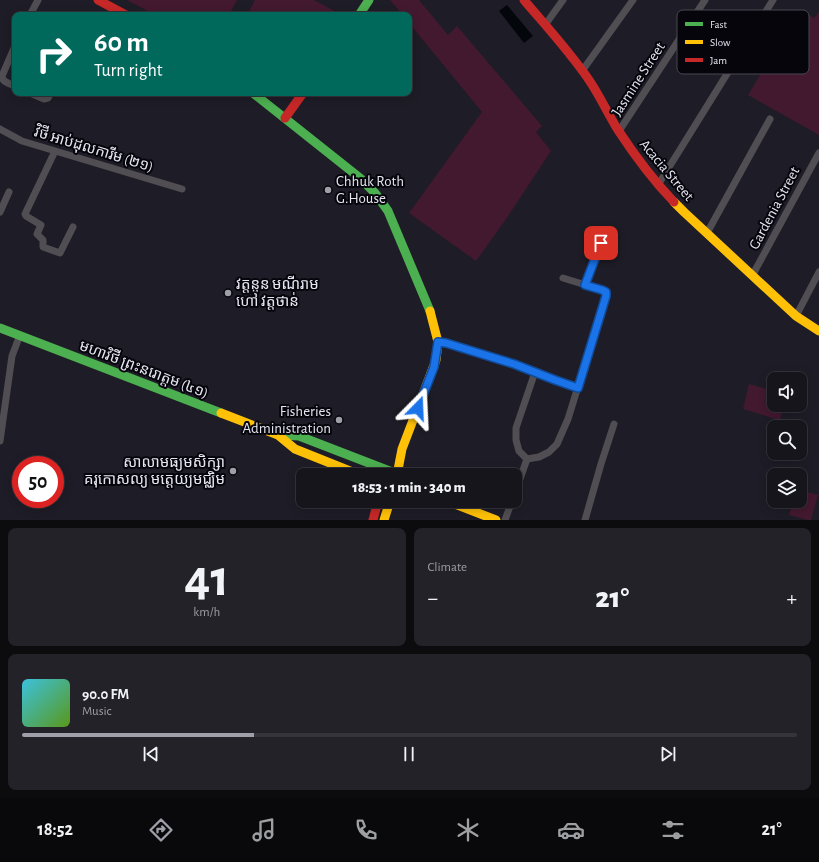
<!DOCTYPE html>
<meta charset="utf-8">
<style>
:root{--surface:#16151c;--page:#232229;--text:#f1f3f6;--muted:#9e9fa3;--line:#35343b;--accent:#9f9faa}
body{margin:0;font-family:"Alegreya Sans","Noto Sans Khmer",sans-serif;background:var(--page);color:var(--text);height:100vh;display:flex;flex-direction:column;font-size:15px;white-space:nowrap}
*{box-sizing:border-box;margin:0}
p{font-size:13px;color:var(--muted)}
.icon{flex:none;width:22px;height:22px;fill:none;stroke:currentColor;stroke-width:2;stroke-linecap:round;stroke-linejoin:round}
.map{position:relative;height:520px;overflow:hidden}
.drawer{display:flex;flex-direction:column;gap:8px;padding:8px;background:#0c0c0f;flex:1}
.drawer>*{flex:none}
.guide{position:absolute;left:12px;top:12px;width:400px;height:84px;border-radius:8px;box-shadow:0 2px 10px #0003,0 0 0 1px var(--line);background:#00695c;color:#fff;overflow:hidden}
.buttons{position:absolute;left:767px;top:372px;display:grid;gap:8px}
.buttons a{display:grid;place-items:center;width:40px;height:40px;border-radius:8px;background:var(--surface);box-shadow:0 2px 10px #0003,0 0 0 1px var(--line);font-size:20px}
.speed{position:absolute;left:12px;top:456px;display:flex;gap:8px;font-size:20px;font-weight:700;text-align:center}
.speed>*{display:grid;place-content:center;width:52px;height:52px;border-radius:50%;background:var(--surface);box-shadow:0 2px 10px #0003,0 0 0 1px var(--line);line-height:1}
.speed .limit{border:6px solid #d22;background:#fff;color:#111}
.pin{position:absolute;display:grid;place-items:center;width:34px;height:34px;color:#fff;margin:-17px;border-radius:8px;box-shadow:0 2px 6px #0006}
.me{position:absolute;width:44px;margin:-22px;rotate:21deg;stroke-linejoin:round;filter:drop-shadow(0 0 3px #0008)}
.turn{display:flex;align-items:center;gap:14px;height:84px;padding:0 16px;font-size:18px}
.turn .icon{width:52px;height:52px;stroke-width:2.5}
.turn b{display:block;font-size:28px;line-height:34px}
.big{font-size:30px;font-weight:800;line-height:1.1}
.drawer .card{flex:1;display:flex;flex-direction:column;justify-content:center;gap:6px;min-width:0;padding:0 14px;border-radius:8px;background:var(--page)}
.drawer .dial{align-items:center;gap:0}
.dial b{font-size:52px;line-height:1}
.song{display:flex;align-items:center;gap:12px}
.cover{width:48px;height:48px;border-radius:6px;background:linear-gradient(135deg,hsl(190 70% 55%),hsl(90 70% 35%))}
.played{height:4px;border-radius:2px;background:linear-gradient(90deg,var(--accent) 30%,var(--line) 30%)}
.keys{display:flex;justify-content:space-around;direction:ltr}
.heat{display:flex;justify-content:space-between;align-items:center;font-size:22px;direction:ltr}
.drawer .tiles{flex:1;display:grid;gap:8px;grid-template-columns:1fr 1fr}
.card:last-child{grid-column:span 2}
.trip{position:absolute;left:296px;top:468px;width:226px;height:40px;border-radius:8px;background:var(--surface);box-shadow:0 2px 10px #0003,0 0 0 1px var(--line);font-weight:800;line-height:40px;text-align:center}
.tabs{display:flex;height:64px;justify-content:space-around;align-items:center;background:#09080b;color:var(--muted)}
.tabs .icon{width:28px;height:28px}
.tabs .current{color:var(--accent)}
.tabs b{font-size:18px;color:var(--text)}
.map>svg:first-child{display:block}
.green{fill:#431930}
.water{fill:#03070c}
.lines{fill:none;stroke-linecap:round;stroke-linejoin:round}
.street{stroke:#504e52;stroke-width:7}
.fast{stroke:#4caf50;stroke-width:9}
.slow{stroke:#ffc107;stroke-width:9}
.jam{stroke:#c62828;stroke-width:9}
.route-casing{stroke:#114b97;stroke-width:10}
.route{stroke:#1a73e8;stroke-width:7}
.poi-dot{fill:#9f9faa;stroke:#06050c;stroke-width:1.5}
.labels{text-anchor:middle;stroke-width:4;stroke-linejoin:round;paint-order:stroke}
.street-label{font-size:15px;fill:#e5e5f1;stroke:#06050c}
.poi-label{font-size:15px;fill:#e5e5f1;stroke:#06050c;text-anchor:start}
.key{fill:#06050c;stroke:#494851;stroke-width:1}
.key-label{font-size:11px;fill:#e5e5f1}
</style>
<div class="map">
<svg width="819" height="520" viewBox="0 0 819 520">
<rect width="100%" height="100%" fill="#1e1c26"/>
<path class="green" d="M127 0H237L229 15H155Z
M255 0H314L338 13 337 15H247Z
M390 0H419L448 35 457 26 542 126 536 132 551 151 504 222 476 261 409 213 482 112 409 23V15H403Z
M800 9 814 18 819 12V135L748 95Z
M749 384 774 391V405H784L780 420 743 409Z
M800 490 818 495 811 520H808L789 515 793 501H800Z"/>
<path class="water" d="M507 5 533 36 524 43 499 11Z"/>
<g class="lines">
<path class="street" d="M30 15 38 0
M545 25 563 0
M15 46 2 76C2 82 10 84 15 86
M582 71 633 0
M30 93 44 99 48 98 51 93
M0 129 22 141 182 189
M619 131 705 0
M55 151 25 214 26 216 41 225 37 234 43 240V247L60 253 73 227
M658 185 773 0
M0 212 9 192
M707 233 770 119
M752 276 819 153
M585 285 601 243
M796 316 819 272
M438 342 446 343 514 364 535 372 516 428V440L519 451 527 459
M535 372 555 380 578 388
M0 441 12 356 20 335
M527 459 539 457 549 452 557 444 568 419 606 296V292L602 290 563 278
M515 493 527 459
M505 520 512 501
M585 520 601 464 614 424"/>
<path class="fast" d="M359 15 369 0
M253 93 360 178 375 193 388 211 430 311
M0 328 221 413
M278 435 299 436 400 475"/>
<path class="slow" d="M674 202 684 212 796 316 819 331
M221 413 278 435 295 449 360 475
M397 475 402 449 436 360 438 342 430 311
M447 501 496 520
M384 520 390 501"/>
<path class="jam" d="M98 0 126 15
M524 0C546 26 570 52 589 80 600 96 608 114 618 130 635 156 653 180 674 202
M285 118 303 93
M373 520 378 501"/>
</g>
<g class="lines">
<defs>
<path id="route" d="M418 408 434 367 438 342 446 343 514 364 555 380 578 388 606 296V292L602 290 585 285 601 243"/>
</defs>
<use href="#route" class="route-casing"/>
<use href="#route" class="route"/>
</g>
<g class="poi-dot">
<circle cx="328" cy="190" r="4"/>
<circle cx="228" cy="293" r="4"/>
<circle cx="339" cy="420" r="4"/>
<circle cx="233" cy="471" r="4"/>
</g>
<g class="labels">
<g class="street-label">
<text transform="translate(638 79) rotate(-57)" y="5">Jasmine Street</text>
<text transform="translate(94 149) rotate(17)" y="5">វិថី អាប់ដុលការីម (២១)</text>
<text transform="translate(667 170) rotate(50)" y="5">Acacia Street</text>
<text transform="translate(774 208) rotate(-62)" y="5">Gardenia Street</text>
<text transform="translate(144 369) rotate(21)" y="5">មហាវិថី ព្រះនរោត្តម (៤១)</text>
</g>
<g class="poi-label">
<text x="336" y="186">Chhuk Roth<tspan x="336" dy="17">G.House</tspan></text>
<text x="236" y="289">វត្តនួន មណីរាម<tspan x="236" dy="17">ហៅ វត្តថាន់</tspan></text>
<text x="331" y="416" text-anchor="end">Fisheries<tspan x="331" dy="17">Administration</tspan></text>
<text x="225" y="467" text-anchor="end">សាលាមធ្យមសិក្សា<tspan x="225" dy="17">គរុកោសល្យ មត្តេយ្យមជ្ឈិម</tspan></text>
</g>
</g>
<rect x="677" y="10" width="132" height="64" rx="6" class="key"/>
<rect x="685" y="22" width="18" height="4" fill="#4caf50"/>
<rect x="685" y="40" width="18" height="4" fill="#ffc107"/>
<rect x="685" y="58" width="18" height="4" fill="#c62828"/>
<g class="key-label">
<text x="710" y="28">Fast</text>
<text x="710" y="46">Slow</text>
<text x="710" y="64">Jam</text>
</g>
</svg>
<div class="buttons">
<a><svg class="icon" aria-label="sound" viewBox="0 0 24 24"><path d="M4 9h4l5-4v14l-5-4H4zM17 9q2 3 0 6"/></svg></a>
<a><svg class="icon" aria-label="search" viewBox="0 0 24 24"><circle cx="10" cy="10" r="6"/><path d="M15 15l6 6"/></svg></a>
<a><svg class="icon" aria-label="layers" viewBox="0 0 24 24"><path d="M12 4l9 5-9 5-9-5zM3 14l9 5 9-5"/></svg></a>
</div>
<div class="speed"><div class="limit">50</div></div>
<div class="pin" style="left:601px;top:243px;background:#d93025"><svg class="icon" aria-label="arrive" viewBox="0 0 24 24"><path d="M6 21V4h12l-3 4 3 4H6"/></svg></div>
<svg class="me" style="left:418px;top:408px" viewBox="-20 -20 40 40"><path d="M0-17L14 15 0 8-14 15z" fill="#1a73e8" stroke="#fff" stroke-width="4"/></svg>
<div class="trip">18:53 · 1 min · 340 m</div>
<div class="guide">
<div class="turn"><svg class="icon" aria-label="right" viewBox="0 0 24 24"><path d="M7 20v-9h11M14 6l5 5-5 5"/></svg><div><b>60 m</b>Turn right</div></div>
</div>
</div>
<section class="drawer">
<div class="tiles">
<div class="card dial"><b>41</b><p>km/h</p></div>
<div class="card"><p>Climate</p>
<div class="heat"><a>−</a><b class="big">21°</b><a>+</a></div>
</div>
<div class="card">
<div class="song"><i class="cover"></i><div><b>90.0 FM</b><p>Music</p></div></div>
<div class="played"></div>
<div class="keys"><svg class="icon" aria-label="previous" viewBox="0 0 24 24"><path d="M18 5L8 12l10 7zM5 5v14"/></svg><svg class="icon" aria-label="pause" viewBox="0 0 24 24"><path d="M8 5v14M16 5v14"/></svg><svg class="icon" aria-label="next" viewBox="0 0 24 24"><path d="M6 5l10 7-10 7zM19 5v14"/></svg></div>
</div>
</div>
</section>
<nav class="tabs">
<b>18:52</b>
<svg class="icon current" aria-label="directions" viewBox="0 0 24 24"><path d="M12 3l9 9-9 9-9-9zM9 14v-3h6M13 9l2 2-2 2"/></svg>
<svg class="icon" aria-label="music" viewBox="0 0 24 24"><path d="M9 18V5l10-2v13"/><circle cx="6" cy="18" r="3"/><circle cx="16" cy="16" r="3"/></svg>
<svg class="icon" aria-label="phone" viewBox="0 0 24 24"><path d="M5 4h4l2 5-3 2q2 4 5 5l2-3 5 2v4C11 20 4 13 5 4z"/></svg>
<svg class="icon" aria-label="climate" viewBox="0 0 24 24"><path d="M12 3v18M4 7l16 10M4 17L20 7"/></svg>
<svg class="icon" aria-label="car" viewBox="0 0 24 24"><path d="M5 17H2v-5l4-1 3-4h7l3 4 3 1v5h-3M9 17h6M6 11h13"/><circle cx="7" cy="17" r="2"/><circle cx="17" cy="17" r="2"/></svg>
<svg class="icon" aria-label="filters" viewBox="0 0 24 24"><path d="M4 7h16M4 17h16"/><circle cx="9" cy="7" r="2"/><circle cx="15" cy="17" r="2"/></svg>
<b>21°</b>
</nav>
